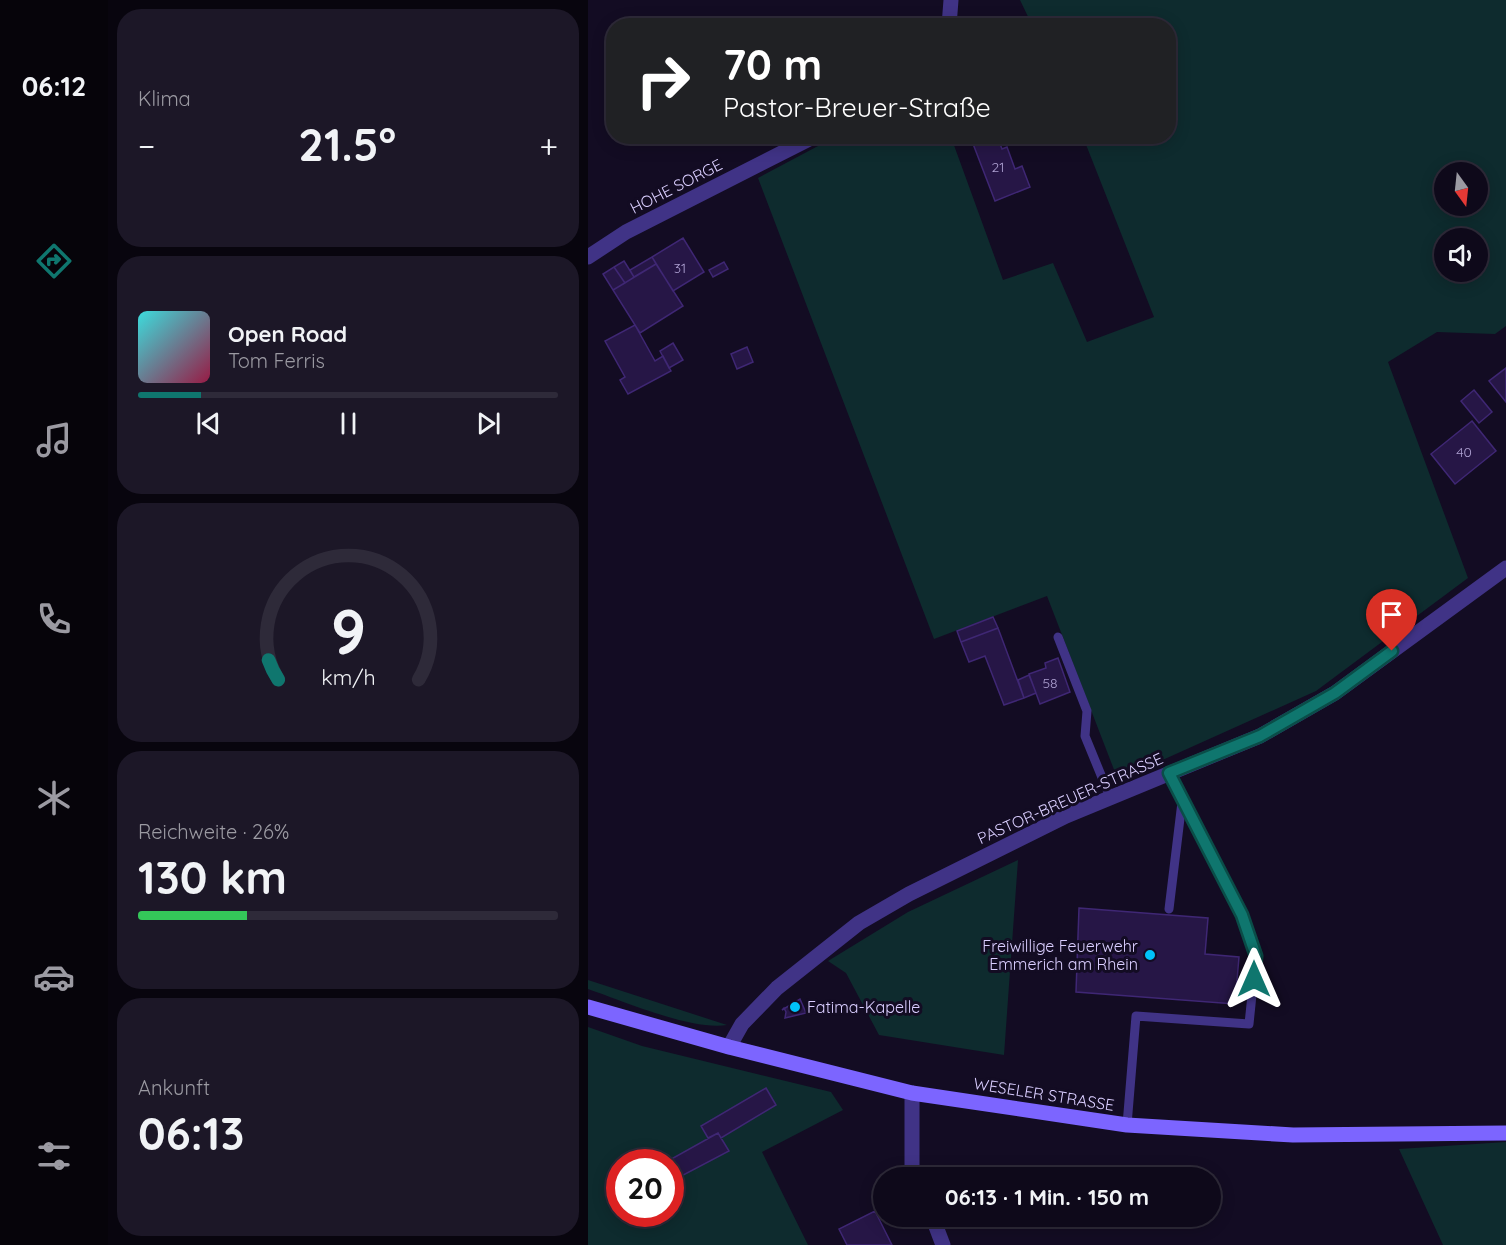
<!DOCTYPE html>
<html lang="de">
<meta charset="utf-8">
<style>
:root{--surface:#0e091a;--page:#1c1727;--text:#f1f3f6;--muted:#9b9aa2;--line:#2e2a39;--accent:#0f766e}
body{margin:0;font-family:Quicksand,sans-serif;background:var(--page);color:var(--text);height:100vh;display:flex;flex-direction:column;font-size:22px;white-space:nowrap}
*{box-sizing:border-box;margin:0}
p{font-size:20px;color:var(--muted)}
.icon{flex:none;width:33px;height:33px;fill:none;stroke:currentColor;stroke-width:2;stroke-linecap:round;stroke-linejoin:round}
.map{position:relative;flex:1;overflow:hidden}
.side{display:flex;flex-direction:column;gap:9px;padding:9px;background:#08050e;width:480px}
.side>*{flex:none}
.hud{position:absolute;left:18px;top:18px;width:570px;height:126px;border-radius:24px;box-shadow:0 3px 15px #0003,0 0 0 2px var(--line);background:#202124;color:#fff;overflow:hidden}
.needle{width:39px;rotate:165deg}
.tools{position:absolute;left:846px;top:162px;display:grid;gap:12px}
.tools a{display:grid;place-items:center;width:54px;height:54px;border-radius:50%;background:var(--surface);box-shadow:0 3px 15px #0003,0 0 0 2px var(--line);font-size:30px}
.speed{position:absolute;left:18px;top:1149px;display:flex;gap:12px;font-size:30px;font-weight:700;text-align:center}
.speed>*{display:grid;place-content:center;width:78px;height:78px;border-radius:50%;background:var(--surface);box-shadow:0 3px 15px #0003,0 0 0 2px var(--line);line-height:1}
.speed .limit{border:9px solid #d22;background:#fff;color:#111}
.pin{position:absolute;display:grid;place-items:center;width:51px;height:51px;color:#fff;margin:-62px -26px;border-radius:50% 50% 50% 0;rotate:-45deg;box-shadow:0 0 6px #0007}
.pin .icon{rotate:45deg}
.me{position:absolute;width:66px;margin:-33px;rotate:0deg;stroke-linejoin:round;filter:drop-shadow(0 0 4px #0008)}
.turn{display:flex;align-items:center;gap:21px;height:126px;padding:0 18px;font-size:27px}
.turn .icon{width:78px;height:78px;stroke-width:2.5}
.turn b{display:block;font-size:42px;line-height:51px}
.big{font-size:45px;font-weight:700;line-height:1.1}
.side .card{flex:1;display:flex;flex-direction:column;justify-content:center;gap:9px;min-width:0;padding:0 21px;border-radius:24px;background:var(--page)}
.side .dial{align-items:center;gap:0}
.dial svg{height:156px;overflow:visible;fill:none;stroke:var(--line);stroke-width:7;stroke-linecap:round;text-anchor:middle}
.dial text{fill:var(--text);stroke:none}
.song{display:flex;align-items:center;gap:18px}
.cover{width:72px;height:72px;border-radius:9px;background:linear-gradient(135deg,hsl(180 70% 55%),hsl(340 70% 35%))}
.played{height:6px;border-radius:3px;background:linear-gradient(90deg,var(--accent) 15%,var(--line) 15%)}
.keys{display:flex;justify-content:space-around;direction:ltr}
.heat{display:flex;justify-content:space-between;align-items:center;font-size:33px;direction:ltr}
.charge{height:9px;border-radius:4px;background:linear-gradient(90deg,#34c759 26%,var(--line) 0)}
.trip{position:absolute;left:285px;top:1167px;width:348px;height:60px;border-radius:30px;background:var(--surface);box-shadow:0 3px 15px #0003,0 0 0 2px var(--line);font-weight:700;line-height:60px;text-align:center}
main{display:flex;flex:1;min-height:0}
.tabs{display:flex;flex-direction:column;width:108px;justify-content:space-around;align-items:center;background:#06040a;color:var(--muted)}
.tabs .icon{width:42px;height:42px}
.tabs .on{color:var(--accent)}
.tabs b{font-size:27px;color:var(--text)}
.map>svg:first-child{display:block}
.green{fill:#0e2b2e;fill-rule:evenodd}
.building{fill:#261646;stroke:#3f2774;stroke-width:1.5}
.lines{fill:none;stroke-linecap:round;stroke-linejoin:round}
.service{stroke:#403386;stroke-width:9}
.minor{stroke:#403386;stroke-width:15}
.secondary{stroke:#7c65ff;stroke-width:15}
.route-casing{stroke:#0a4d48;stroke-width:15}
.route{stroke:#0f766e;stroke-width:10}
.poi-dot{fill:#00c2f9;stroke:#130c23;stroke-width:2}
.labels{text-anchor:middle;stroke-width:6;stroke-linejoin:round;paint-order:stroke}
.number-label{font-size:14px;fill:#ada0d1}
.street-label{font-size:16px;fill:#daceff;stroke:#130c23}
.poi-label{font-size:16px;fill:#daceff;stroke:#130c23;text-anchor:end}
</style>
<main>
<nav class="tabs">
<b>06:12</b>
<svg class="icon on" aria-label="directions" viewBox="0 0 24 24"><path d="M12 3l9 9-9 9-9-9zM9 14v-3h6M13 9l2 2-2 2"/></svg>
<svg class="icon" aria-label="music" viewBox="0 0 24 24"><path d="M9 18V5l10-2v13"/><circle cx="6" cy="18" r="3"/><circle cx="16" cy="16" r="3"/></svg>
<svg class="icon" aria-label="phone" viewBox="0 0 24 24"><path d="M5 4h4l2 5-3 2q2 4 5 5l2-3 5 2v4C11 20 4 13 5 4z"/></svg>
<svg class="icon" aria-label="climate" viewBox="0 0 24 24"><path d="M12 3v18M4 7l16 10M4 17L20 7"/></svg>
<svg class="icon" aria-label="car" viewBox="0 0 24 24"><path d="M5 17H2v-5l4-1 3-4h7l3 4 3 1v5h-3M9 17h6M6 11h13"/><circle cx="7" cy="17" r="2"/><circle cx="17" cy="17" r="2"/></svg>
<svg class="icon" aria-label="filters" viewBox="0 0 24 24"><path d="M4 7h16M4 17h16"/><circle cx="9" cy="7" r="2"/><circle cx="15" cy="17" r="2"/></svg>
</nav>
<section class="side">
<div class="card"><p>Klima</p>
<div class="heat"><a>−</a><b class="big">21.5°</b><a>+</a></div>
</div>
<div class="card">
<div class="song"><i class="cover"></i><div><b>Open Road</b><p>Tom Ferris</p></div></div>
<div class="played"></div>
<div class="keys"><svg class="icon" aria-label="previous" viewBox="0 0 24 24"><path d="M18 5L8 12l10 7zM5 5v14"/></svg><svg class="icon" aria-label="pause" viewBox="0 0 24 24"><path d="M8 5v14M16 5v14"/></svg><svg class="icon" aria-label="next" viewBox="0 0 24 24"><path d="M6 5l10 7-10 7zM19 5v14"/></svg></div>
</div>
<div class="card dial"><svg viewBox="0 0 100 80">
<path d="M14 69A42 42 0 1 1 86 69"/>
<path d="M14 69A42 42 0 0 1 9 59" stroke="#0f766e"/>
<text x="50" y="56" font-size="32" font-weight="700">9</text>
<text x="50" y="72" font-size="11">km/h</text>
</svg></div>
<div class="card"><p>Reichweite · 26%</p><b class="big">130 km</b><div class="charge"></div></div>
<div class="card"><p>Ankunft</p><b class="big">06:13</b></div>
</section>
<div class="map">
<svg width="918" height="1245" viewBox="0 0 918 1245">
<rect width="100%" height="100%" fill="#130c23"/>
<path class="green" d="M432 0H918V326L907 334 849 332 800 362 880 578 728 691 530 780 459 596 346 639 170 178 247 137H363L415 280 465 263 499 342 566 317 495 137 580 136V26L444 25ZM856 172H890V206H856ZM856 238H890V272H856Z
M430 860 416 1055 291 1035 258 973 240 961 320 912Z
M0 980 139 1025C104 1031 35 1001 0 989Z
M0 1027 54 1046 243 1092 255 1110 174 1152 220 1245H0ZM32 1162H82V1214H32Z
M918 1142V1245H855L811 1149Z"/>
<path class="building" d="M382 136H409L414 149 419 147 427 169 434 166 442 187 407 201Z
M95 238 116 272 85 291 64 257Z
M64 257 68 264 46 277 42 270Z
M36 261 46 277 37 283 26 267Z
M136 262 140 269 125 277 121 270Z
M68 264 95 306 52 333 25 290Z
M26 267 37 283 25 290 15 274Z
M47 325 67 361 75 356 83 371 40 394 32 380 37 377 17 341Z
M85 343 95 360 81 368 72 351Z
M159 347 165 362 149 369 143 354Z
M918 368V402L901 381Z
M886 390 904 412 891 423 873 401Z
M884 421 908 451 867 484 843 454Z
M405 617 410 628 373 642 369 631Z
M410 628 436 698 416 705 397 656 381 662 373 642Z
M470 658 482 692 452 704 441 674 458 668 457 663Z
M441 675 448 693 436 698 430 680Z
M491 908 620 918 617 954 651 957 647 1004 488 992Z
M212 999 218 1013 197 1018 198 1012 196 1008 194 1010Z
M178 1088 188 1105 133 1138 130 1133 120 1138 113 1126Z
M130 1133 141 1151 82 1182V1162H78Z
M287 1211 304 1245H259L251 1229Z"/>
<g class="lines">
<path class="service" d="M470 637 499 711 497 736 522 797
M581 909 594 802
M539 1125 548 1016 661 1024 668 956 654 915 581 773"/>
<path class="minor" d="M361 26 363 0
M0 257 38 232 227 136
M141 1047 154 1024 189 988 271 923 321 894 478 816 672 736 747 693 918 568
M324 1093V1169L328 1178
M344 1216 355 1245"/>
<path class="secondary" d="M0 1007 141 1047 324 1093 539 1125 705 1135 918 1133"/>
</g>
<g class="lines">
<defs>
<path id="route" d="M666 979 668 956 654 915 581 773 672 736 747 693 804 651"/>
</defs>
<use href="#route" class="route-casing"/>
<use href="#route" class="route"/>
</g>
<g class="poi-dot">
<circle cx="562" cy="955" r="6"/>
<circle cx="207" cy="1007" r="6"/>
</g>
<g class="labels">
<g class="number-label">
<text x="410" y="172">21</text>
<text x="92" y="273">31</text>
<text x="876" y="457">40</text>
<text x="462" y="688">58</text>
</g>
<g class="street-label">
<text transform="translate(88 186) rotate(-27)" y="6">HOHE SORGE</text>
<text transform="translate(482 798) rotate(-24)" y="6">PASTOR-BREUER-STRASSE</text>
<text transform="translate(456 1094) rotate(9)" y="6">WESELER STRASSE</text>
</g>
<g class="poi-label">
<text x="550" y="952">Freiwillige Feuerwehr<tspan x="550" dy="18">Emmerich am Rhein</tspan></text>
<text x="219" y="1013" text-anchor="start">Fatima-Kapelle</text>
</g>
</g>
</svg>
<div class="tools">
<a><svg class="needle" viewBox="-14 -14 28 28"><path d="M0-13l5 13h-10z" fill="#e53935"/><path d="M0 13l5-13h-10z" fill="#9b9aa2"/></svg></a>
<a><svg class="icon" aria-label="sound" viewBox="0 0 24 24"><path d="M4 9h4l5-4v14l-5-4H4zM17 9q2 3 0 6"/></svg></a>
</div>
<div class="speed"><div class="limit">20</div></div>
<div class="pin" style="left:804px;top:651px;background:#d93025"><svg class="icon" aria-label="arrive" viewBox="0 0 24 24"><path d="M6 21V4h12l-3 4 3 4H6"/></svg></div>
<svg class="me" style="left:666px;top:979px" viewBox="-20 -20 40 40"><path d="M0-17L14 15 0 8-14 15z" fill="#0f766e" stroke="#fff" stroke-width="4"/></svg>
<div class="trip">06:13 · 1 Min. · 150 m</div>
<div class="hud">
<div class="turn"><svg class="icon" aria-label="right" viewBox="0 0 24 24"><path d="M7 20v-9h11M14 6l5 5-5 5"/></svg><div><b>70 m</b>Pastor-Breuer-Straße</div></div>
</div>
</div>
</main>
